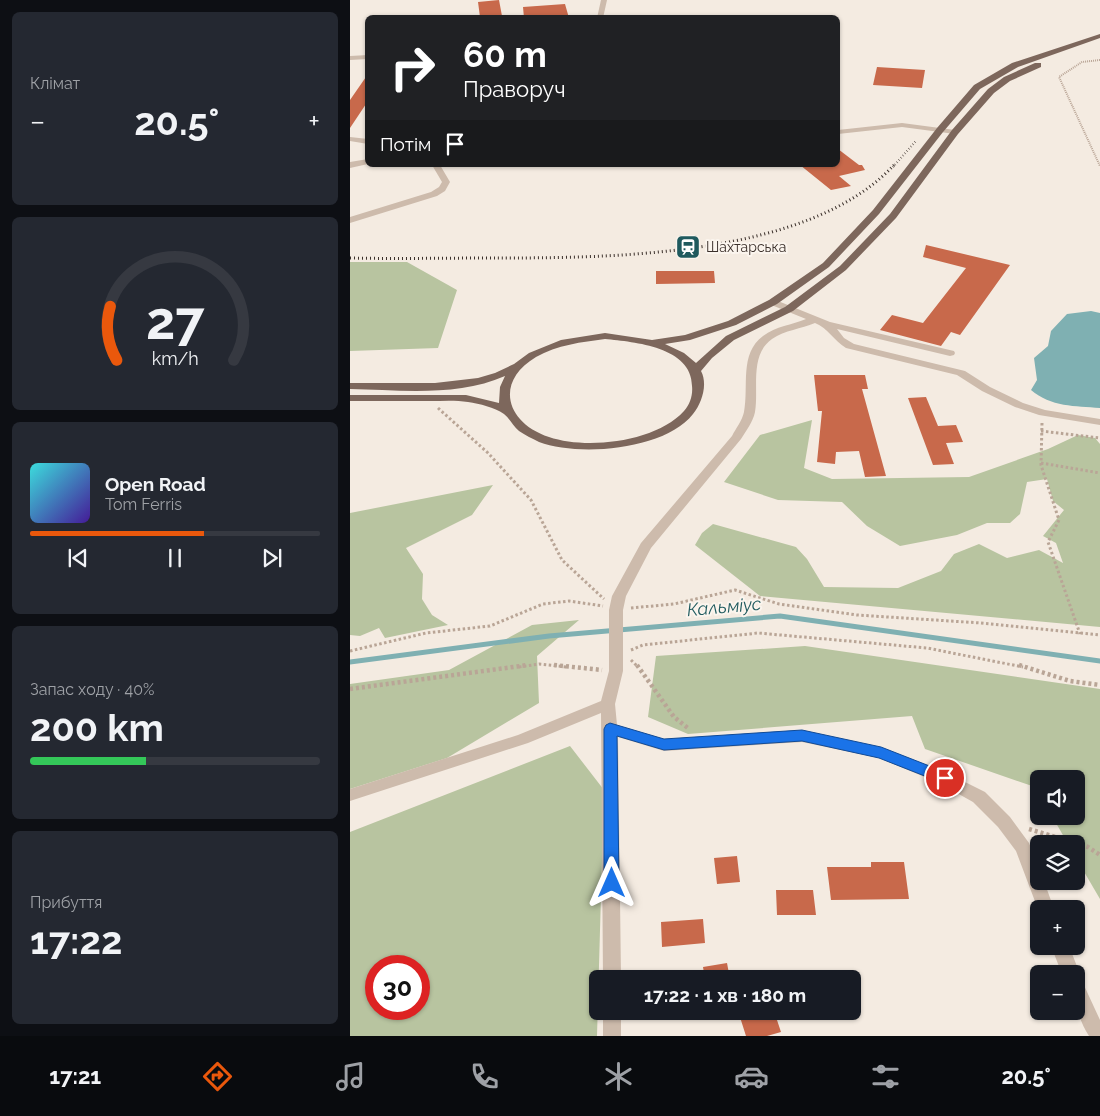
<!DOCTYPE html>
<html lang="uk">
<meta charset="utf-8">
<style>
:root{--surface:#171b24;--page:#242831;--text:#f1f3f6;--muted:#9ea1a6;--line:#363941;--accent:#ea580c}
body{margin:0;font-family:Raleway,sans-serif;background:var(--page);color:var(--text);height:100vh;display:flex;flex-direction:column;font-size:19px;white-space:nowrap}
*{box-sizing:border-box;margin:0}
p{font-size:16px;color:var(--muted)}
.icon{flex:none;width:28px;height:28px;fill:none;stroke:currentColor;stroke-width:2;stroke-linecap:round;stroke-linejoin:round}
.map{position:relative;flex:1;overflow:hidden}
.panel{display:flex;flex-direction:column;gap:12px;padding:12px;background:#0d0f14;width:350px}
.panel>*{flex:none}
.guide{position:absolute;left:15px;top:15px;width:475px;height:152px;border-radius:8px;box-shadow:0 1px 4px #0004;background:#202124;color:#fff;overflow:hidden}
.controls{position:absolute;left:680px;top:770px;display:grid;gap:10px}
.controls a{display:grid;place-items:center;width:55px;height:55px;border-radius:8px;background:var(--surface);box-shadow:0 1px 4px #0004;font-size:25px}
.speed{position:absolute;left:15px;top:955px;display:flex;gap:10px;font-size:25px;font-weight:700;text-align:center}
.speed>*{display:grid;place-content:center;width:65px;height:65px;border-radius:50%;background:var(--surface);box-shadow:0 1px 4px #0004;line-height:1}
.speed .limit{border:8px solid #d22;background:#fff;color:#111}
.pin{position:absolute;display:grid;place-items:center;width:42px;height:42px;color:#fff;margin:-21px;border:2px solid #fff;border-radius:50%;box-shadow:0 1px 5px #0007}
.me{position:absolute;width:55px;margin:-28px;rotate:0deg;stroke-linejoin:round;filter:drop-shadow(0 0 4px #0008)}
.turn{display:flex;align-items:center;gap:18px;height:105px;padding:0 15px;font-size:22px}
.turn .icon{width:65px;height:65px;stroke-width:2.5}
.turn b{display:block;font-size:35px;line-height:42px}
.then{display:flex;align-items:center;height:48px;padding:0 15px;background:#0003;gap:10px;font-size:19px}
.big{font-size:38px;font-weight:700;line-height:1.1}
.panel .tile{flex:1;display:flex;flex-direction:column;justify-content:center;gap:8px;min-width:0;padding:0 18px;border-radius:8px;background:var(--page)}
.panel .dial{align-items:center;gap:0}
.dial svg{height:130px;overflow:visible;fill:none;stroke:var(--line);stroke-width:7;stroke-linecap:round;text-anchor:middle}
.dial text{fill:var(--text);stroke:none}
.song{display:flex;align-items:center;gap:15px}
.cover{width:60px;height:60px;border-radius:8px;background:linear-gradient(135deg,hsl(180 70% 55%),hsl(260 70% 35%))}
.played{height:5px;border-radius:2px;background:linear-gradient(90deg,var(--accent) 60%,var(--line) 60%)}
.keys{display:flex;justify-content:space-around;direction:ltr}
.heat{display:flex;justify-content:space-between;align-items:center;font-size:28px;direction:ltr}
.charge{height:8px;border-radius:4px;background:linear-gradient(90deg,#34c759 40%,var(--line) 0)}
.trip{position:absolute;left:239px;top:970px;width:272px;height:50px;border-radius:8px;background:var(--surface);box-shadow:0 1px 4px #0004;font-weight:700;line-height:50px;text-align:center}
.tab-bar{display:flex;height:80px;justify-content:space-around;align-items:center;background:#090b0e;color:var(--muted)}
.tab-bar .icon{width:35px;height:35px}
.tab-bar .active{color:var(--accent)}
.tab-bar b{font-size:22px;color:var(--text)}
main{display:flex;flex:1;min-height:0}
.map>svg:first-child{display:block}
.green{fill:#b8c4a0;fill-rule:evenodd}
.water{fill:#7fb0b2}
.lines{fill:none;stroke-linecap:round;stroke-linejoin:round}
.stream{stroke:#7fb0b2;stroke-width:5}
.building{fill:#c8694b}
.path-far2{stroke:#b9a596;stroke-width:2;stroke-dasharray:1 1;stroke-linecap:butt}
.path-far1{stroke:#b9a596;stroke-width:3;stroke-dasharray:2.5 2.5;stroke-linecap:butt}
.path{stroke:#b9a596;stroke-width:4.5;stroke-dasharray:3 3;stroke-linecap:butt}
.minor{fill:#cdbbac;fill-rule:evenodd}
.major{fill:#7d675c;fill-rule:evenodd}
.rail-far1{stroke:#3b302b;stroke-width:2.5;stroke-dasharray:0.5 2.5;stroke-linecap:butt}
.rail{stroke:#3b302b;stroke-width:3;stroke-dasharray:1 3;stroke-linecap:butt}
.route{fill:#1a73e8;stroke:#114b97}
.labels{text-anchor:middle;stroke-width:4;stroke-linejoin:round;paint-order:stroke}
.far-poi-label{font-size:14px;fill:#3b302b;stroke:#fbf5ee;text-anchor:start}
.water-label{font-size:18px;font-style:italic;fill:#1f5a5e;stroke:#fbf5ee}
</style>
<main>
<section class="panel">
<div class="tile"><p>Клімат</p>
<div class="heat"><a>−</a><b class="big">20.5°</b><a>+</a></div>
</div>
<div class="tile dial"><svg viewBox="0 0 100 80">
<path d="M14 69A42 42 0 1 1 86 69"/>
<path d="M14 69A42 42 0 0 1 10 36" stroke="#ea580c"/>
<text x="50" y="56" font-size="32" font-weight="700">27</text>
<text x="50" y="72" font-size="11">km/h</text>
</svg></div>
<div class="tile">
<div class="song"><i class="cover"></i><div><b>Open Road</b><p>Tom Ferris</p></div></div>
<div class="played"></div>
<div class="keys"><svg class="icon" aria-label="previous" viewBox="0 0 24 24"><path d="M18 5L8 12l10 7zM5 5v14"/></svg><svg class="icon" aria-label="pause" viewBox="0 0 24 24"><path d="M8 5v14M16 5v14"/></svg><svg class="icon" aria-label="next" viewBox="0 0 24 24"><path d="M6 5l10 7-10 7zM19 5v14"/></svg></div>
</div>
<div class="tile"><p>Запас ходу · 40%</p><b class="big">200 km</b><div class="charge"></div></div>
<div class="tile"><p>Прибуття</p><b class="big">17:22</b></div>
</section>
<div class="map">
<svg width="750" height="1036" viewBox="0 0 750 1036">
<rect width="100%" height="100%" fill="#f4ebe1"/>
<path class="green" d="M0 262H57L107 290 88 348 0 351Z
M462 420 454 468 482 479 619 477 698 449 728 435 745 438 750 444V627L410 596 345 545 352 533 363 524 446 547 457 559 474 587 548 588 591 571 604 554 629 544 657 558 689 550 713 563 706 543 693 536 714 510 703 501 697 479 677 482 670 514 660 523H637L607 535 550 546 517 526 492 502 428 500 374 482 410 435Z
M143 485 122 515 56 548 73 574 72 599 82 615 98 625 35 638 29 628 10 636 0 635V513Z
M229 620 187 656 189 703 97 758 0 789V684L99 670 182 625Z
M455 646 750 689V899L726 858V844H718L702 816H726V779H689V793L685 787 575 749 562 716 338 734 298 717 306 656Z
M220 746 254 790 247 1036H0V832ZM26 966H69V1009H26Z"/>
<path class="water" d="M741 311 750 313V408C725 406 701 407 681 390L687 380 684 358 698 346 701 331 717 314Z"/>
<g class="lines">
<path class="stream" d="M0 662 199 636 430 616 750 661"/>
</g>
<path class="building" d="M149 0 152 16 130 17 128 2Z
M215 4 219 18H174L173 7Z
M527 67 575 70 572 88 523 85Z
M18 74V101L0 128V100Z
M488 149 509 165H512L515 170 489 176 501 186 481 190 450 165H488Z
M576 245 660 265 610 335 601 332 591 346 530 330 542 315 573 323 616 268 573 257Z
M306 271H364L365 283 306 284Z
M464 375H515L518 389H512L536 476 515 477 509 451 486 452 485 464 467 462 472 411H468Z
M576 397 588 426 606 425 613 442 596 443 604 464 583 465 558 398Z
M387 856 390 882 367 884 364 858Z
M521 862H554L559 899 481 900 477 867H521Z
M426 890H463L466 915H427Z
M353 919 355 943 312 947 311 922Z
M377 963 380 979H355L353 967Z
M398 1011H424L431 1032 417 1036H396L389 1014Z"/>
<g class="lines">
<path class="path-far2" d="M750 60 732 62 709 77 750 166"/>
<path class="path-far1" d="M88 408 138 453 181 500 212 560 254 599
M692 423 691 465 709 520 698 542 730 634
M691 431 750 438
M691 463 750 473
M281 608 324 604 385 590 429 604 507 615 631 623 750 635
M281 650 293 645 408 633 577 648 673 667
M0 651 76 633 140 626 193 604 219 601 253 606
M281 660 288 667
M169 667 189 664 217 667"/>
<path class="path" d="M204 665 252 670
M287 665 324 717 339 729
M669 665 720 681 750 685
M0 689 178 665
M679 829 738 847 750 855"/>
<path class="minor" d="M251 0H257L253 18H247Z
M18 55V59L0 60V56Z
M552 123 605 130 609 132 605 134 552 127 488 134V130Z
M0 137 18 139V144L0 141Z
M18 159V164L0 168V162Z
M82 165H90L100 182 95 191 87 196 0 223V217L81 192 89 187 92 182Z
M423 299 480 322 604 351 605 353 604 355 600 356 487 329 494 338 504 344 615 371 640 387 673 403 695 410 750 419V425L689 415 665 407 632 391 607 375 496 348C484 341 478 328 465 323 451 329 435 330 422 339 399 355 409 389 405 412 403 422 396 431 391 439L301 548 276 596 273 610V671L265 704 267 725 314 739 452 730 536 749 601 775 635 792 660 817 679 843 689 868V881H694L704 909H689V912L666 851 648 827 623 802 589 783 529 758 452 742 314 751 268 737 271 979H253L251 713 178 743 0 801V789L168 735 251 701 259 671V610L262 596 291 543 382 436C386 428 392 421 394 412 399 386 389 354 413 336 426 326 442 325 456 319L419 304 418 302Z
M701 946H719L730 974 728 979 732 981 750 1020V1036H739C725 1014 726 999 726 974H712Z
M253 1011H271V1036H253Z"/>
<path class="major" d="M750 34V38L668 67 630 89 593 132 529 214 479 267 427 304 386 325 340 340 315 344 334 353 346 363 376 336 435 307 490 266 540 214 602 130 638 89 654 77 685 63H691V67L660 81 644 93 608 134 546 218 496 270 443 311 384 340 362 358 351 371C358 384 352 403 343 414 315 450 229 457 189 442 183 439 175 435 169 431 163 426 160 419 154 414 144 407 130 404 118 402 106 400 92 401 80 401 53 401 27 401 0 401V395H116L149 403 150 387 155 376C108 397 50 390 0 389V383H85L128 378 145 373 164 364 179 353 211 340 255 333 302 340 335 335 378 321 419 300 473 263 523 210 587 128 624 85 662 63ZM255 339C285 342 342 347 342 386 343 395 340 404 334 411 306 442 237 450 199 437 156 423 144 382 186 357 207 345 232 342 255 339Z"/>
<path class="rail-far1" d="M543 167 566 141"/>
<path class="rail" d="M0 258C48 259 96 258 144 258 262 258 459 257 544 165"/>
</g>
<path class="route" d="M260 723 314 739 452 730 531 747 600 774 602 778 600 783 595 784 529 758 452 741 314 750 267 736 269 883 267 887 262 889 256 887 254 883V729L256 725Z"/>
<defs>
<symbol id="station-square" viewBox="-11 -11 22 22"><rect x="-9" y="-9" width="18" height="18" rx="4" fill="#1f5a5e" stroke="#fbf5ee"/><path d="M-3-6H3Q5-6 5-4V2Q5 4 3 4L4.5 6H3L1.5 4h-3L-3 6H-4.5L-3 4Q-5 4-5 2V-4Q-5-6-3-6ZM-3.5-4v3h7v-3ZM-3.5 1v1.5H-2V1ZM2 1v1.5H3.5V1Z" fill="#fff"/></symbol>
</defs>
<g fill-rule="evenodd">
<use href="#station-square" x="324" y="233" width="28" height="28"/>
</g>
<g class="labels">
<g class="far-poi-label">
<text x="356" y="252">Шахтарська</text>
</g>
<g class="water-label">
<text transform="translate(374 607) rotate(-5)" y="6">Кальміус</text>
</g>
</g>
</svg>
<div class="controls">
<a><svg class="icon" aria-label="sound" viewBox="0 0 24 24"><path d="M4 9h4l5-4v14l-5-4H4zM17 9q2 3 0 6"/></svg></a>
<a><svg class="icon" aria-label="layers" viewBox="0 0 24 24"><path d="M12 4l9 5-9 5-9-5zM3 14l9 5 9-5"/></svg></a>
<a>+</a>
<a>−</a>
</div>
<div class="speed"><div class="limit">30</div></div>
<div class="pin" style="left:595px;top:778px;background:#d93025"><svg class="icon" aria-label="arrive" viewBox="0 0 24 24"><path d="M6 21V4h12l-3 4 3 4H6"/></svg></div>
<svg class="me" style="left:262px;top:883px" viewBox="-20 -20 40 40"><path d="M0-17L14 15 0 8-14 15z" fill="#1a73e8" stroke="#fff" stroke-width="4"/></svg>
<div class="trip">17:22 · 1 хв · 180 m</div>
<div class="guide">
<div class="turn"><svg class="icon" aria-label="right" viewBox="0 0 24 24"><path d="M7 20v-9h11M14 6l5 5-5 5"/></svg><div><b>60 m</b>Праворуч</div></div>
<div class="then">Потім<svg class="icon" aria-label="arrive" viewBox="0 0 24 24"><path d="M6 21V4h12l-3 4 3 4H6"/></svg></div>
</div>
</div>
</main>
<nav class="tab-bar">
<b>17:21</b>
<svg class="icon active" aria-label="directions" viewBox="0 0 24 24"><path d="M12 3l9 9-9 9-9-9zM9 14v-3h6M13 9l2 2-2 2"/></svg>
<svg class="icon" aria-label="music" viewBox="0 0 24 24"><path d="M9 18V5l10-2v13"/><circle cx="6" cy="18" r="3"/><circle cx="16" cy="16" r="3"/></svg>
<svg class="icon" aria-label="phone" viewBox="0 0 24 24"><path d="M5 4h4l2 5-3 2q2 4 5 5l2-3 5 2v4C11 20 4 13 5 4z"/></svg>
<svg class="icon" aria-label="climate" viewBox="0 0 24 24"><path d="M12 3v18M4 7l16 10M4 17L20 7"/></svg>
<svg class="icon" aria-label="car" viewBox="0 0 24 24"><path d="M5 17H2v-5l4-1 3-4h7l3 4 3 1v5h-3M9 17h6M6 11h13"/><circle cx="7" cy="17" r="2"/><circle cx="17" cy="17" r="2"/></svg>
<svg class="icon" aria-label="filters" viewBox="0 0 24 24"><path d="M4 7h16M4 17h16"/><circle cx="9" cy="7" r="2"/><circle cx="15" cy="17" r="2"/></svg>
<b>20.5°</b>
</nav>
